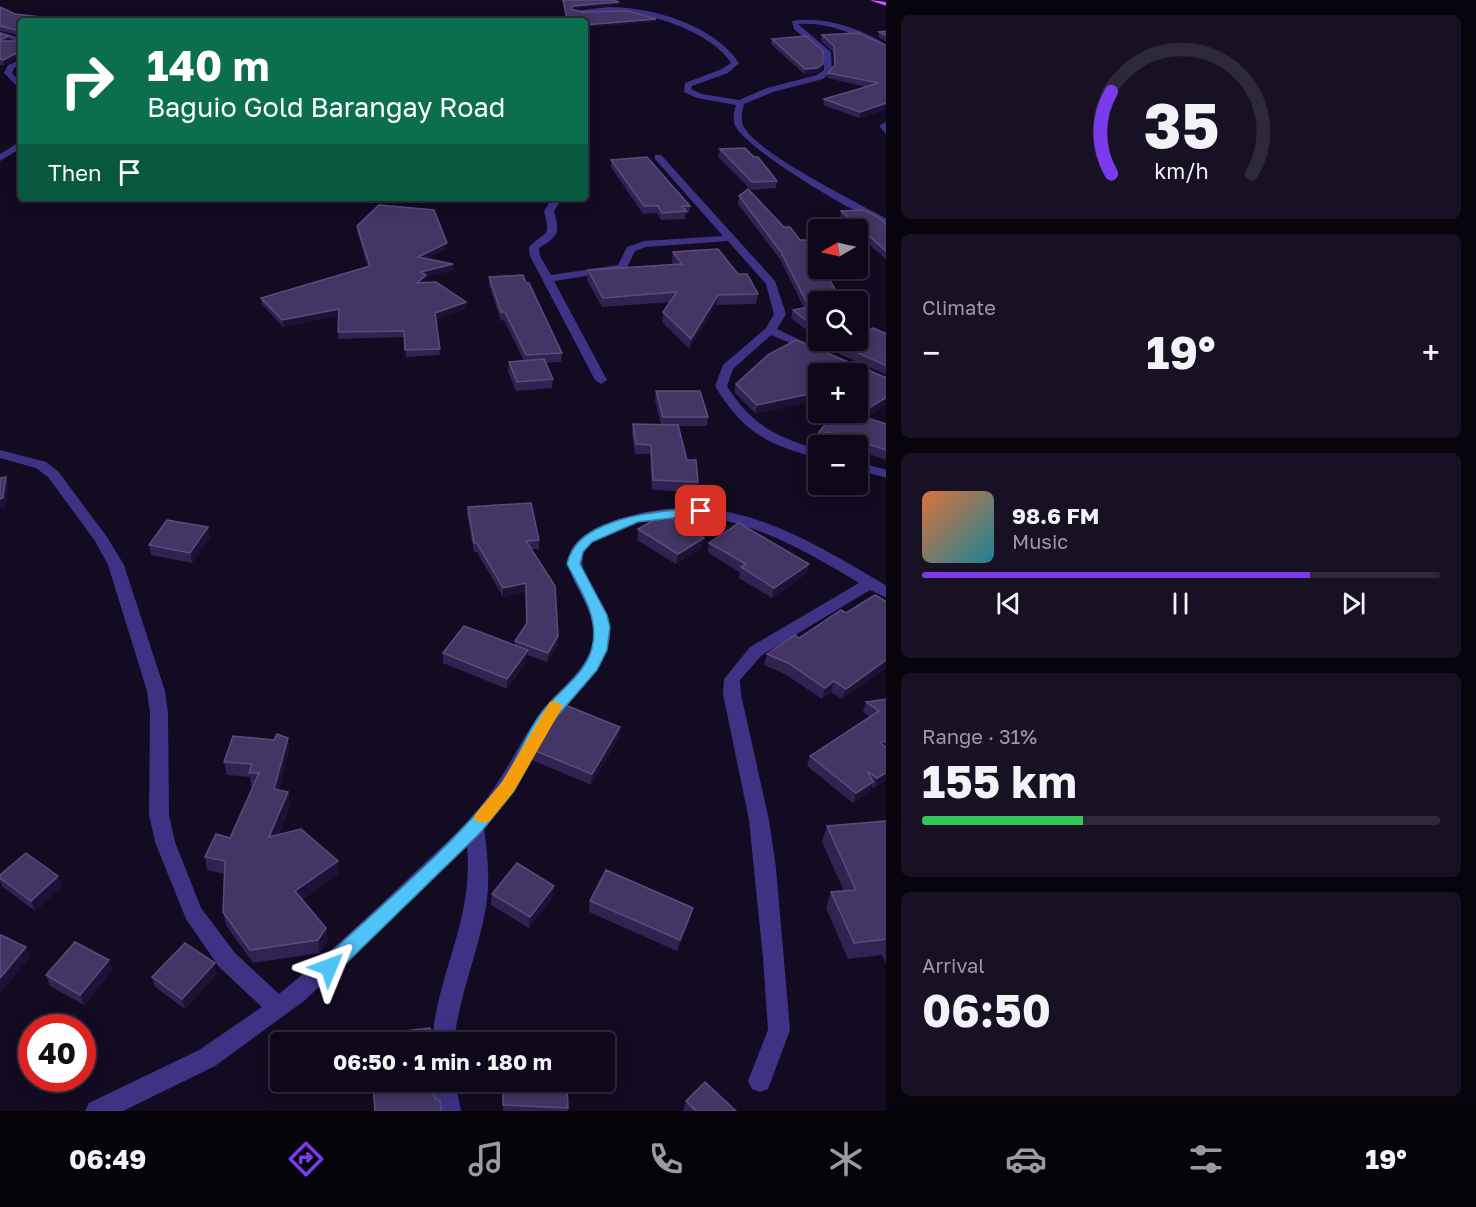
<!DOCTYPE html>
<meta charset="utf-8">
<style>
:root{--surface:#0e081a;--page:#171123;--text:#f1f3f6;--muted:#9b9aa2;--line:#2e2939;--accent:#7c3aed}
body{margin:0;font-family:"Golos Text",sans-serif;background:var(--page);color:var(--text);height:100vh;display:flex;flex-direction:column;font-size:22px;white-space:nowrap}
*{box-sizing:border-box;margin:0}
p{font-size:20px;color:var(--muted)}
.icon{flex:none;width:33px;height:33px;fill:none;stroke:currentColor;stroke-width:2;stroke-linecap:round;stroke-linejoin:round}
.map{position:relative;flex:1;overflow:hidden}
.side{display:flex;flex-direction:column;gap:15px;padding:15px;background:#08040e;width:590px}
.side>*{flex:none}
.guide{position:absolute;left:18px;top:18px;width:570px;height:183px;border-radius:6px;box-shadow:0 3px 15px #0003,0 0 0 2px var(--line);background:#0b6e4f;color:#fff;overflow:hidden}
.needle{width:39px;rotate:261deg}
.tools{position:absolute;left:808px;top:219px;display:grid;gap:12px}
.tools a{display:grid;place-items:center;width:60px;height:60px;border-radius:6px;background:var(--surface);box-shadow:0 3px 15px #0003,0 0 0 2px var(--line);font-size:30px}
.speed{position:absolute;left:18px;top:1014px;display:flex;gap:12px;font-size:30px;font-weight:700;text-align:center}
.speed>*{display:grid;place-content:center;width:78px;height:78px;border-radius:50%;background:var(--surface);box-shadow:0 3px 15px #0003,0 0 0 2px var(--line);line-height:1}
.speed .limit{border:9px solid #d22;background:#fff;color:#111}
.pin{position:absolute;display:grid;place-items:center;width:51px;height:51px;color:#fff;margin:-26px;border-radius:12px;box-shadow:0 3px 9px #0006}
.me{position:absolute;width:66px;margin:-33px;rotate:46deg;stroke-linejoin:round;filter:drop-shadow(0 0 4px #0008)}
.turn{display:flex;align-items:center;gap:21px;height:126px;padding:0 30px;font-size:27px}
.turn .icon{width:78px;height:78px;stroke-width:2.5}
.turn b{display:block;font-size:42px;line-height:51px}
.then{display:flex;align-items:center;height:57px;padding:0 30px;background:#0003;gap:12px;font-size:22px}
.big{font-size:45px;font-weight:700;line-height:1.1}
.side .card{flex:1;display:flex;flex-direction:column;justify-content:center;gap:9px;min-width:0;padding:0 21px;border-radius:9px;background:var(--page)}
.side .dial{align-items:center;gap:0}
.dial svg{height:156px;overflow:visible;fill:none;stroke:var(--line);stroke-width:7;stroke-linecap:round;text-anchor:middle}
.dial text{fill:var(--text);stroke:none}
.song{display:flex;align-items:center;gap:18px}
.cover{width:72px;height:72px;border-radius:9px;background:linear-gradient(135deg,hsl(20 70% 55%),hsl(190 70% 35%))}
.played{height:6px;border-radius:3px;background:linear-gradient(90deg,var(--accent) 75%,var(--line) 75%)}
.keys{display:flex;justify-content:space-around;direction:ltr}
.heat{display:flex;justify-content:space-between;align-items:center;font-size:33px;direction:ltr}
.charge{height:9px;border-radius:4px;background:linear-gradient(90deg,#34c759 31%,var(--line) 0)}
.trip{position:absolute;left:270px;top:1032px;width:345px;height:60px;border-radius:6px;background:var(--surface);box-shadow:0 3px 15px #0003,0 0 0 2px var(--line);font-weight:700;line-height:60px;text-align:center}
.tabs{display:flex;height:96px;justify-content:space-around;align-items:center;background:#06030a;color:var(--muted)}
.tabs .icon{width:42px;height:42px}
.tabs .current{color:var(--accent)}
.tabs b{font-size:27px;color:var(--text)}
main{display:flex;flex:1;min-height:0}
.map>svg:first-child{display:block}
.lines{fill:none;stroke-linecap:round;stroke-linejoin:round}
.minor{fill:#3e3285;fill-rule:evenodd}
.major{fill:#d153ff;fill-rule:evenodd}
.wall{fill:#312351}
.shaded-wall{fill:#1d1236}
.building{fill:#433564;stroke:#5a4d7c;stroke-width:1.5}
.route{fill:#4fc3f7;stroke:#337fa1;stroke-width:1.5}
.slow{fill:#f59e0b}
</style>
<main>
<div class="map">
<svg width="887" height="1111" viewBox="0 0 887 1111">
<rect width="100%" height="100%" fill="#120b22"/>
<g class="lines">
<path class="minor" d="M609 7C652 7 714 25 739 63L728 73 692 86 691 89 702 94 739 100 767 88 817 75 824 70V55L794 29 792 21C824 16 859 28 887 45V50C857 36 832 22 798 24L831 52 832 71 823 79 773 92 744 104C742 112 740 120 744 127 760 155 855 201 887 219V226C858 216 750 152 736 127 732 120 734 112 736 105L697 98 684 92 685 83 722 69 731 63C712 32 649 12 614 11 602 11 583 16 573 11Z
M0 32 21 38V42L0 36Z
M21 60V65L14 68 12 73 21 83V90L4 73 8 65Z
M887 121V135L879 126Z
M21 141V148L0 161V154Z
M655 155H661L775 281 786 314 777 329 819 349 817 351H809L771 335 733 369 727 386C752 426 776 436 819 450V458C767 445 743 432 715 386L723 365 766 328 774 314 766 284 728 241 646 247 635 251 626 270 554 281 607 380 601 384 595 380 530 256 529 247C546 230 551 238 544 211L552 198H562L554 211C560 234 559 235 539 248L540 256 551 275 618 265 627 247 644 241 723 236 655 159Z
M0 450 46 462 58 471 107 537 124 565 165 691 168 713 169 815 175 842 201 908 235 953 279 994C326 956 370 915 413 874 436 852 459 832 479 808 505 777 520 740 544 708 557 692 573 680 584 663 620 607 538 573 582 537 598 524 621 518 641 513 735 492 809 540 887 586V598L870 590 762 655 740 680 741 694 769 820 776 868 790 1030 768 1089 760 1092 752 1089 748 1081 768 1030 763 958 749 820 723 694 724 679 750 647 859 583C784 538 705 492 617 530 605 535 585 542 583 557 577 588 622 607 607 650 597 679 572 695 556 719 530 755 513 795 484 829 488 855 490 881 486 907 478 953 459 996 454 1042H432C437 973 474 920 467 847L304 1001 215 1066 123 1111H85L89 1103 199 1050 262 1007 219 967 186 919 155 842 149 815 150 713 147 691 108 565 95 541 48 477 36 468 0 458Z
M858 462 887 470V478L858 470Z
M432 1082H455L461 1111H437Z"/>
<path class="major" d="M871 0 887 2V6L872 1Z"/>
</g>
<path class="wall" d="M0 7 15 14 49 18 50 21H21V36L0 31Z
M887 31V42L878 37 879 32Z
M0 33 9 36 10 41 4 65H0Z
M822 35 887 46V109L859 118 823 105 824 99 867 87 827 78 828 73 834 67 833 52 821 41Z
M772 39 823 64 822 69 816 73 804 74 771 44Z
M720 149 777 181 776 188 751 190 718 157Z
M611 160 690 206 689 213 685 214V219L661 220 657 213 643 214 611 167Z
M739 196 784 227 800 240 831 271 829 279 836 291 835 299H820L819 302V340H858L861 335 887 334V375L808 340 810 333 791 318 793 310 804 308 780 259 738 204Z
M841 211 887 225V260L858 235V230H852L840 218Z
M357 226 447 243V249L427 258 453 270 426 277V281L424 283 466 302V309L436 319 440 355 406 357 404 337 338 339 339 315 283 327 262 304 261 298 368 267 357 231Z
M673 252 738 274 758 294 756 304 716 305 689 349 662 322 663 312 670 302 602 307 587 280 588 270 674 265 672 262Z
M489 277 526 283 562 353 561 362 546 363 553 379 552 388 516 391 508 371 509 362 524 361 504 320 501 321 489 285Z
M796 340 887 378V404L865 417 887 424V460L858 451V446H841L826 441 816 447 813 446 815 437 835 412H858V374H819V401L755 413 734 392 736 384 769 354Z
M656 391 708 417 707 426H679L687 460 698 482 696 492 652 490 650 454H635L632 433 633 424H661L655 400Z
M468 507 539 540V549H531L558 636V645L547 662 527 655V661L507 689 443 663V653L515 645V641L526 624 525 592 503 597 477 552H474L467 515Z
M208 527 210 537 192 563 151 555 149 545Z
M638 529 702 548 676 564 637 540Z
M709 543 809 564 806 574 772 598 739 578 740 572 708 553Z
M887 602V667L842 699 831 692 822 699 785 674 764 665 767 654 846 613Z
M887 699V779L874 788 871 786 869 792 853 803 807 766 810 756 870 717 863 712 866 702Z
M619 737 591 785 532 760 533 750Z
M288 738 289 751 279 790 288 792 290 805 278 835 338 861 339 874 302 900 326 928 328 941 320 953 253 963 226 925 223 912 224 874 207 870 205 857 230 838 254 786H251L250 777 227 775 224 762 274 740Z
M887 821V966L882 955 848 959 826 908 831 892 844 891 822 842 827 826Z
M0 875 58 876 62 887 35 911 3 887 0 881Z
M554 886 553 897 529 928 491 905 492 894Z
M590 901 691 918 677 951 589 912Z
M113 970 84 1005 50 986 46 975Z
M217 974 185 1009 155 987 152 977Z
M503 1082H567L568 1111H503Z
M686 1101 736 1111H683Z"/>
<path class="shaded-wall" d="M619 2V5L573 9 571 12V9L573 6Z
M656 19V22L585 28V25Z
M9 36 10 41 0 46V40Z
M21 51V57L4 65 3 60Z
M823 64 822 69 816 73 804 74 805 69Z
M887 103V109L859 118 860 112Z
M447 243V249L418 263V257Z
M453 264V270L426 277V281L417 289V283L421 272Z
M718 295 716 305 689 349 691 339Z
M466 302V309L435 320V313Z
M339 309V315L283 327 282 320Z
M819 392V401L755 413 757 405Z
M887 397V404L854 423 857 415Z
M828 432 826 441 816 447 819 438Z
M6 477 9 487 6 508 0 509V499Z
M208 527 210 537 192 563 190 553Z
M704 538 702 548 676 564 678 554Z
M809 564 806 574 772 598 774 588Z
M526 583 525 592 503 597V588Z
M558 636V645L547 662 548 653Z
M528 650 527 661 507 689V679Z
M887 659V667L842 699 846 689Z
M834 681 831 692 822 699 825 688Z
M620 727 619 737 591 785 592 774Z
M288 738 289 751 276 802 274 789Z
M887 741V750L880 743Z
M887 772V779L874 788 877 778Z
M873 782 869 792 853 803 856 793Z
M288 792 290 805 271 850 269 837Z
M338 861 339 874 296 904 295 891Z
M58 876 62 887 35 911 31 901Z
M554 886 553 897 529 928 530 917Z
M693 908 691 918 677 951 680 940Z
M326 928 328 941 320 953 318 940Z
M26 947 30 957 0 994V978Z
M109 960 113 970 84 1005 80 995Z
M215 963 217 974 185 1009 182 999Z"/>
<path class="building" d="M563 0H614L619 2 573 6 571 9 582 12 628 11 656 19 585 25V21H570L567 19Z
M0 7 15 14 49 18 42 21H21V31L0 26Z
M887 31V36L879 32Z
M0 33 9 36 0 40Z
M858 33 887 46V103L860 112 824 99 879 83 828 73 835 65 834 46 822 35Z
M806 36 823 51V64L817 68 805 69 772 39Z
M0 41H21V51L3 60 0 59Z
M745 148 754 157H758L777 181 752 182 720 149Z
M647 157 690 206H682L686 211 662 213 658 206H644L611 160Z
M748 189 784 227H790L800 240H808L819 255V268H829L831 271H825L836 291H810L823 302H819V336L810 332 817 329 793 310 809 307 781 252 739 196Z
M379 205 434 210 447 243 418 257 453 264 421 272 426 275 417 283 436 282 466 302 435 313 440 349 405 350 404 331 338 332 339 309 282 320 261 298 370 266 357 226Z
M864 210 878 217 887 225V252L841 211Z
M718 249 738 274H747L758 294 718 295 691 339 663 312 677 292 603 298 588 270 682 264 673 252Z
M523 275 526 283H529L562 353 526 355 505 312H501L489 277Z
M873 328 887 334V366L829 340H858V330L861 335Z
M796 340 887 378V397L857 415 887 424V450L828 432 819 438 815 437 835 412H858V374H819V392L757 405 736 384 769 354Z
M544 359 553 379 517 382 509 362Z
M656 391H700L708 417H663Z
M633 424 678 425 687 460H696L698 482 653 480 651 445 636 444Z
M6 477 3 498 0 499V478Z
M531 503 539 540 526 541 555 586 558 636 548 653 515 641 527 623 526 583 503 588 477 543H474L468 507Z
M664 514 704 538 678 554 638 529Z
M167 520 208 527 190 553 149 545Z
M739 523 809 564 774 588 741 567 746 564 709 543Z
M875 595 887 602V659L846 689 834 681 825 688 788 663 767 654 795 635 799 638 841 610 846 613Z
M464 626 528 650 507 679 443 653Z
M887 699V741L880 743 887 748V772L877 778 867 771 873 782 856 793 810 756 879 711 866 702Z
M563 704 620 727 592 774 533 750Z
M277 734 288 738 274 789 288 792 269 837 301 829 338 861 295 891 326 928 318 940 250 950 223 912 225 861 205 857 216 834 230 838 259 773H249L252 764 224 762 233 736 274 740Z
M887 821V939L854 943 831 892 856 890 827 826Z
M26 853 58 876 31 901 0 878V875Z
M517 863 554 886 530 917 492 894Z
M606 870 693 908 680 940 590 901Z
M1 935 26 947 0 978V936Z
M75 942 109 960 80 995 46 975Z
M185 943 215 963 182 999 152 977Z
M430 1028 432 1032 433 1042H370V1035Z
M503 1034 565 1037V1042H503Z
M373 1082H432L435 1099 440 1101 441 1111H375Z
M503 1082H567L568 1108 503 1105Z
M705 1082 736 1111H696L686 1101Z"/>
<path class="route" d="M701 507 706 509V514L638 522 592 542 583 552 580 564 607 615 610 627 607 650 597 670 553 721 514 791 481 832 336 973 329 976 322 973 320 967 322 961C381 905 452 847 501 784 517 762 525 734 542 712 557 692 586 674 592 648 600 617 580 590 567 564 577 515 661 512 701 507Z"/>
<path class="slow" d="M555 701 563 706 514 791 489 822H477L474 817 477 812 502 782 550 702Z"/>
</svg>
<div class="tools">
<a><svg class="needle" viewBox="-14 -14 28 28"><path d="M0-13l5 13h-10z" fill="#e53935"/><path d="M0 13l5-13h-10z" fill="#9b9aa2"/></svg></a>
<a><svg class="icon" aria-label="search" viewBox="0 0 24 24"><circle cx="10" cy="10" r="6"/><path d="M15 15l6 6"/></svg></a>
<a>+</a>
<a>−</a>
</div>
<div class="speed"><div class="limit">40</div></div>
<div class="pin" style="left:701px;top:511px;background:#d93025"><svg class="icon" aria-label="arrive" viewBox="0 0 24 24"><path d="M6 21V4h12l-3 4 3 4H6"/></svg></div>
<svg class="me" style="left:329px;top:967px" viewBox="-20 -20 40 40"><path d="M0-17L14 15 0 8-14 15z" fill="#4fc3f7" stroke="#fff" stroke-width="4"/></svg>
<div class="trip">06:50 · 1 min · 180 m</div>
<div class="guide">
<div class="turn"><svg class="icon" aria-label="right" viewBox="0 0 24 24"><path d="M7 20v-9h11M14 6l5 5-5 5"/></svg><div><b>140 m</b>Baguio Gold Barangay Road</div></div>
<div class="then">Then<svg class="icon" aria-label="arrive" viewBox="0 0 24 24"><path d="M6 21V4h12l-3 4 3 4H6"/></svg></div>
</div>
</div>
<section class="side">
<div class="card dial"><svg viewBox="0 0 100 80">
<path d="M14 69A42 42 0 1 1 86 69"/>
<path d="M14 69A42 42 0 0 1 14 27" stroke="#7c3aed"/>
<text x="50" y="56" font-size="32" font-weight="700">35</text>
<text x="50" y="72" font-size="11">km/h</text>
</svg></div>
<div class="card"><p>Climate</p>
<div class="heat"><a>−</a><b class="big">19°</b><a>+</a></div>
</div>
<div class="card">
<div class="song"><i class="cover"></i><div><b>98.6 FM</b><p>Music</p></div></div>
<div class="played"></div>
<div class="keys"><svg class="icon" aria-label="previous" viewBox="0 0 24 24"><path d="M18 5L8 12l10 7zM5 5v14"/></svg><svg class="icon" aria-label="pause" viewBox="0 0 24 24"><path d="M8 5v14M16 5v14"/></svg><svg class="icon" aria-label="next" viewBox="0 0 24 24"><path d="M6 5l10 7-10 7zM19 5v14"/></svg></div>
</div>
<div class="card"><p>Range · 31%</p><b class="big">155 km</b><div class="charge"></div></div>
<div class="card"><p>Arrival</p><b class="big">06:50</b></div>
</section>
</main>
<nav class="tabs">
<b>06:49</b>
<svg class="icon current" aria-label="directions" viewBox="0 0 24 24"><path d="M12 3l9 9-9 9-9-9zM9 14v-3h6M13 9l2 2-2 2"/></svg>
<svg class="icon" aria-label="music" viewBox="0 0 24 24"><path d="M9 18V5l10-2v13"/><circle cx="6" cy="18" r="3"/><circle cx="16" cy="16" r="3"/></svg>
<svg class="icon" aria-label="phone" viewBox="0 0 24 24"><path d="M5 4h4l2 5-3 2q2 4 5 5l2-3 5 2v4C11 20 4 13 5 4z"/></svg>
<svg class="icon" aria-label="climate" viewBox="0 0 24 24"><path d="M12 3v18M4 7l16 10M4 17L20 7"/></svg>
<svg class="icon" aria-label="car" viewBox="0 0 24 24"><path d="M5 17H2v-5l4-1 3-4h7l3 4 3 1v5h-3M9 17h6M6 11h13"/><circle cx="7" cy="17" r="2"/><circle cx="17" cy="17" r="2"/></svg>
<svg class="icon" aria-label="filters" viewBox="0 0 24 24"><path d="M4 7h16M4 17h16"/><circle cx="9" cy="7" r="2"/><circle cx="15" cy="17" r="2"/></svg>
<b>19°</b>
</nav>
